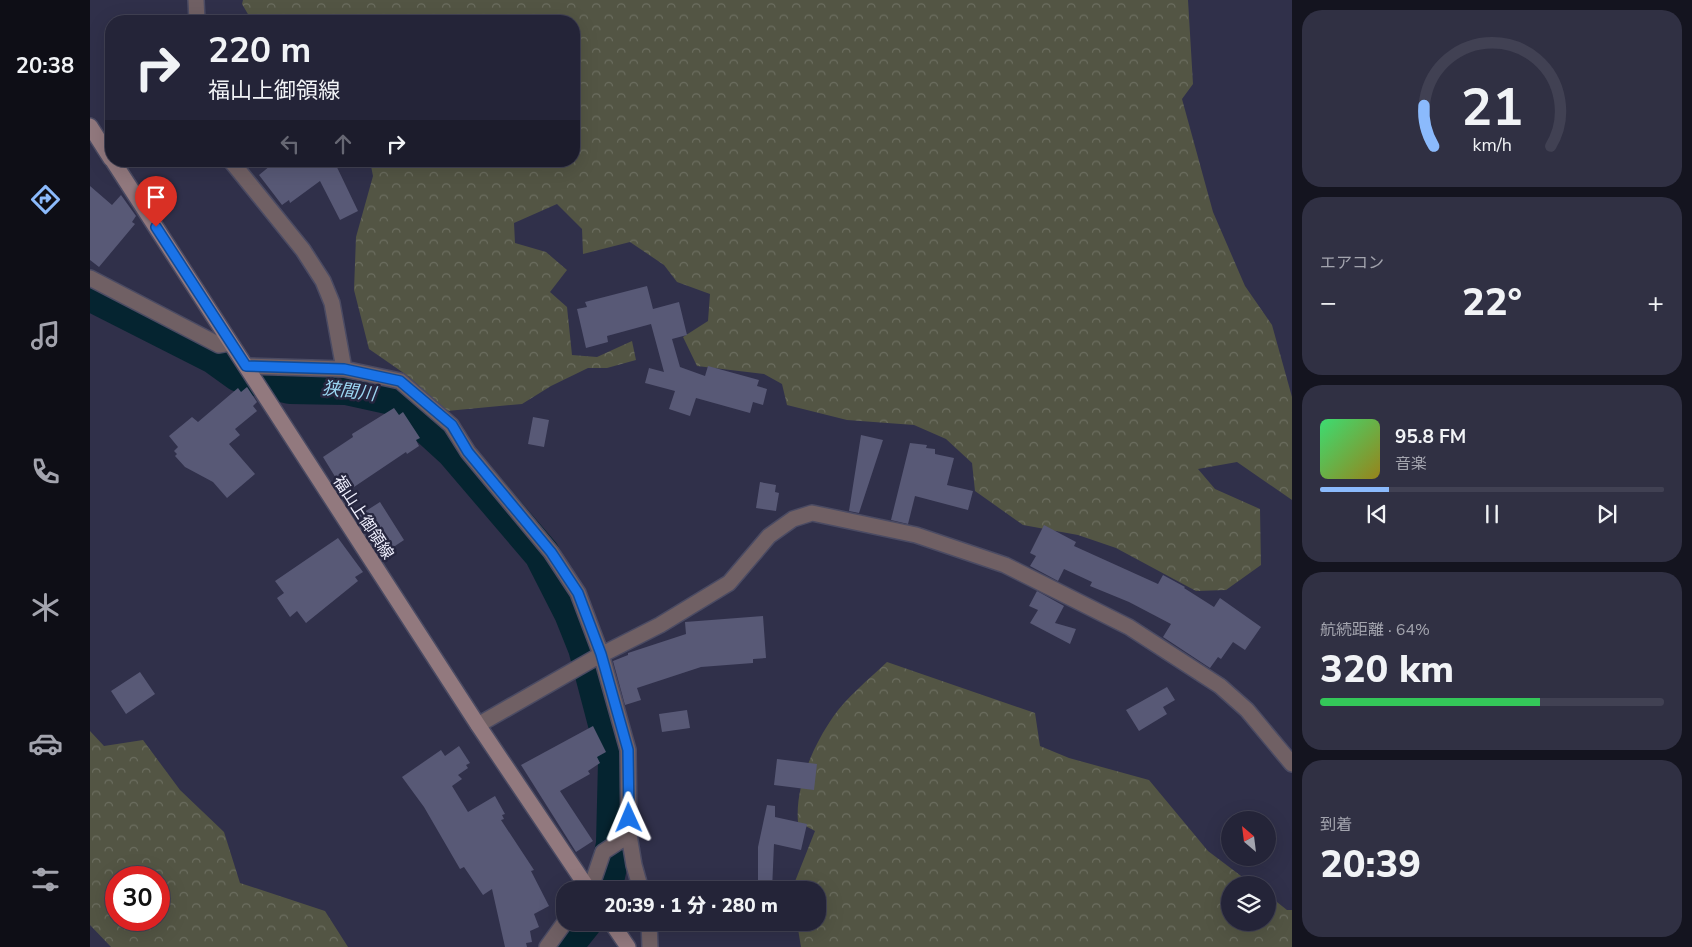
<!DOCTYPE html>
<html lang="ja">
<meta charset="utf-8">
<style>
:root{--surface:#242438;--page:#303043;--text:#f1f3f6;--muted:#a3a4ae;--line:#414153;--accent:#8bbafc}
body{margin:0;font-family:"Nunito Sans","Noto Sans JP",sans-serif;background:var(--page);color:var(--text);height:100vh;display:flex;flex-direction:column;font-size:19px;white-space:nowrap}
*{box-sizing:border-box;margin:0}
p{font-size:16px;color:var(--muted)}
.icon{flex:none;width:28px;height:28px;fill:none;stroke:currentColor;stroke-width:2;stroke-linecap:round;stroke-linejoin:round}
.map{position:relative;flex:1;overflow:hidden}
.drawer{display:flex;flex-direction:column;gap:10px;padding:10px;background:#14141f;width:400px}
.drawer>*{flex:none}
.banner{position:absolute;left:15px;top:15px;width:475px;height:152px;border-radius:20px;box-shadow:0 5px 20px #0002,0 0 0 1px var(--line);background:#242438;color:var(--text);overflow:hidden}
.needle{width:32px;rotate:332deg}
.controls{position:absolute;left:1131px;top:811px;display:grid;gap:10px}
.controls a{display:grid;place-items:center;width:55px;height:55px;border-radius:50%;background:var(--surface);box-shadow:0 5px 20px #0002,0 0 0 1px var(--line);font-size:25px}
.speed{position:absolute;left:15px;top:866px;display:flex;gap:10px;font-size:25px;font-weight:700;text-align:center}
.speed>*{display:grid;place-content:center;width:65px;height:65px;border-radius:50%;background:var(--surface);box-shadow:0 5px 20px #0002,0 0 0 1px var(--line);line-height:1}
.speed .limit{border:8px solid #d22;background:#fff;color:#111}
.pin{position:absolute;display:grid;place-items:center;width:42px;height:42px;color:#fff;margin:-51px -21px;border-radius:50% 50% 50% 0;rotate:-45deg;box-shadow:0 0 5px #0007}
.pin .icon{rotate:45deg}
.me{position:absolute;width:55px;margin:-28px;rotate:359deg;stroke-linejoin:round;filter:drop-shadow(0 0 4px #0008)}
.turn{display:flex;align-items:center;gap:18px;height:105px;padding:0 20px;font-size:22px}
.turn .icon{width:65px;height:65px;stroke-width:2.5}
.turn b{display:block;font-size:35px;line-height:42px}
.lanes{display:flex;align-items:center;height:48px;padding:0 20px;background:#0003;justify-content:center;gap:25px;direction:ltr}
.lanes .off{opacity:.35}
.big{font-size:38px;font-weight:800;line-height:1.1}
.drawer .card{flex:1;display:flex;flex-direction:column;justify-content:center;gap:8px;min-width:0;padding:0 18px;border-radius:20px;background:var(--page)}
.drawer .dial{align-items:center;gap:0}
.dial svg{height:130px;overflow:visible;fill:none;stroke:var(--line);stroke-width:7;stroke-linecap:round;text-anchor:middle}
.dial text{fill:var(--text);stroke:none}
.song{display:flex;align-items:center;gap:15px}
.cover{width:60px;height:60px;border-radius:8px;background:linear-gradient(135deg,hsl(140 70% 55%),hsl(50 70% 35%))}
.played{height:5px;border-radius:2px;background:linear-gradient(90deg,var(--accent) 20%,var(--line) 20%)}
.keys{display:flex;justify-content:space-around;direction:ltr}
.heat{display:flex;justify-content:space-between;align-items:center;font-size:28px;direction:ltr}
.charge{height:8px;border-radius:4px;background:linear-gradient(90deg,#34c759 64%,var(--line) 0)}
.trip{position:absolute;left:466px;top:881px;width:270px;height:50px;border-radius:20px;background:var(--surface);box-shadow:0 5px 20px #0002,0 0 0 1px var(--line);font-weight:800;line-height:50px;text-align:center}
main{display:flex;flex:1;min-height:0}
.dock{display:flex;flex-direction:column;width:90px;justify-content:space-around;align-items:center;background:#0e0e16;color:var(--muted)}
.dock .icon{width:35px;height:35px}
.dock .active{color:var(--accent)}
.dock b{font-size:22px;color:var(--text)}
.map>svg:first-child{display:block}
.forest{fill:url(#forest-crowns);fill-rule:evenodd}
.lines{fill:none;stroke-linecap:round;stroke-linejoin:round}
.river{stroke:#052430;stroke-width:36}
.building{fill:#585976}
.street-casing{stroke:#4b4b63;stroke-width:18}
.secondary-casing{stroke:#4b4b63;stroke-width:18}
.street{stroke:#706064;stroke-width:15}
.secondary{stroke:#92797e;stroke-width:15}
.route-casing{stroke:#114b97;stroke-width:12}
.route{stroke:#1a73e8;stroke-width:9}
.labels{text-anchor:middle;stroke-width:5;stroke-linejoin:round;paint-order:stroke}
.street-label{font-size:16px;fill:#f1f1ff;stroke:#26263f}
.water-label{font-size:18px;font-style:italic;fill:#9cd7f3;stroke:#26263f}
</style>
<main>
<nav class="dock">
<b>20:38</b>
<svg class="icon active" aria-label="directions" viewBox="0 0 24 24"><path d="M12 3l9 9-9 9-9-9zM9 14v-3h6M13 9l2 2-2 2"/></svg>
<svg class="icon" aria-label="music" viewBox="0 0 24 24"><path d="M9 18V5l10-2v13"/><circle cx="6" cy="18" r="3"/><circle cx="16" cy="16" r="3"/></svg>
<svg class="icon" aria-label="phone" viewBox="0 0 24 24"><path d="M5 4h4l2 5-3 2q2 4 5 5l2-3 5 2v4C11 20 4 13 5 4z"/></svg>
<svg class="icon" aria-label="climate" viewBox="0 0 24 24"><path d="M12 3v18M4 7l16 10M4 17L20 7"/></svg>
<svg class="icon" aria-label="car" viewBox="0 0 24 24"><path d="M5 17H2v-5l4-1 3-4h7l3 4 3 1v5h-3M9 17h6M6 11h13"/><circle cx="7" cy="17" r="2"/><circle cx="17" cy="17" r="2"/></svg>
<svg class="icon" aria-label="filters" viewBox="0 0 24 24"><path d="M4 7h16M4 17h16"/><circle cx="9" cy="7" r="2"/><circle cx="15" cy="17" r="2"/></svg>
</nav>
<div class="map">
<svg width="1202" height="947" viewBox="0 0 1202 947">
<defs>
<pattern id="forest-crowns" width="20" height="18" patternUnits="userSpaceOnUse" patternTransform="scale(1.25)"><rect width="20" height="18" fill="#535544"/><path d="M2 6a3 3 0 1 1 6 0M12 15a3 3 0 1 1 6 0" fill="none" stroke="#6c6e60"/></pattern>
</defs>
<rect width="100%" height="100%" fill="#30304a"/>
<path class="forest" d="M153 0H1098L1103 84 1092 99 1123 212 1155 286 1182 325 1202 397V500L1147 462 1108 469 1125 489 1170 509 1171 565 1136 590 1106 591 1026 548 988 535 933 525 885 491 882 463 856 439 824 425 757 420 697 405 692 384 674 374 607 366 593 337 618 321 620 294 587 282 574 265 540 242 493 254 492 229 467 204 424 223 425 243 456 252 477 270 460 292 477 307 482 355 507 357 542 341 546 360 517 368H498L461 386 432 404 357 411 318 376 279 349 264 290 266 237 283 176 280 161H484V21H162L152 4Z
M797 662 945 713 950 746 979 758 1059 780 1118 851 1163 885H1140V922H1178V895L1197 910H1202V947H711L707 923 728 922V890L702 889 725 831 708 822C705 787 723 746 743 717 757 697 779 679 797 662Z
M0 731 14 746 53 740 90 790 134 832 150 883 235 911 258 947H21L0 925ZM26 878H69V920H26Z"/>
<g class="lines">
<path class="river" d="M0 293 124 356 149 374 200 386 256 387 306 398 364 451 452 554 482 613 496 648 526 762 524 844 514 890
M474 947 494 922"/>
</g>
<path class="building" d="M186 161H244L268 211 250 220 230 181 200 203 199 200 192 205 169 175Z
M0 186 22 205 31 195 46 216 42 222 45 224 9 267 0 260Z
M557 286 563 309 589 302 597 335 582 339 590 367 615 376 618 366 669 380 667 386 677 389 673 405 663 402 660 413 606 398 600 416 579 409 585 391 555 383 559 368 574 372 561 324 517 336 518 342 496 348 487 309 497 307 495 302Z
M157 387 167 402 163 406 167 411 145 429 150 435 139 444 165 474 137 498 123 482 95 467 85 456 87 454 84 451 88 447 79 436 102 417 108 422 148 388 151 392Z
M304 408 309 415 313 412 330 438 326 440 329 446 317 454 316 452 264 487 261 482 252 488 233 457 263 437 262 434Z
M443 417 459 420 454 447 438 444Z
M771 435 793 440 769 513 759 511Z
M820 443 837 445 836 448 845 449V454L864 458 857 485 883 491 878 510 825 496 818 524 801 520Z
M670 482 686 485 685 492 689 493 686 511 666 508Z
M290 502 314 540 293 554 268 516Z
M954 525 986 542 984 546 1068 584 1073 575 1095 587 1094 588 1124 607 1130 598 1171 627 1155 650 1143 642 1131 659 1128 657 1120 668 1073 637 1081 624 1039 602 1000 586 1002 582 974 569 968 581 940 566 946 556 940 553Z
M248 538 273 572 265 577 268 581 216 623 207 611 200 617 187 598 194 593 185 581Z
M947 591 974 606 965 623 986 629 980 644 940 623 948 610 939 606Z
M673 616 676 658 663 659V663L611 667 547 688 551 700 535 705 523 661 538 655V653L596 634 595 622Z
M50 672 65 694 36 714 21 691Z
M1077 687 1085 700 1073 707 1077 714 1049 731 1036 710Z
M597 710 600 728 572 732 569 714Z
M503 726 516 752 507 757 510 763 498 771 500 774 470 791 503 841 486 852 431 765Z
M369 746 380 763 376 765 378 768 368 775 372 779 362 786 378 812 405 796 415 814 412 815 414 819 411 820 444 870 441 871 459 906 444 914 449 927 440 931 442 942 436 943 437 947H415L402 889 393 895 374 867 370 869 334 807 312 777 351 750 355 756Z
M687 759 727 764 724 790 684 785Z
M677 805 685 806V817L717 824 711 850 684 844 682 890H668V847Z"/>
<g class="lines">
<defs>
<path id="street" d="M106 0 107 21
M141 161 213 250 233 281 242 303 254 369
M0 278 129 345 140 343
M156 366 254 369 310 381 361 425 378 452 461 552 488 593 511 654 538 750 539 835 544 865 551 890
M388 725 505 658 570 625 639 583 679 536 703 519 722 513 826 535 915 565 1039 627 1130 686 1157 710 1202 764
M500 890 513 852 539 835
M559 922 560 947
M457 947 475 922"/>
<path id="secondary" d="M0 126 21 159
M23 161 388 725 499 890
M521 922 538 947"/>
</defs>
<use href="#street" class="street-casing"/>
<use href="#secondary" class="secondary-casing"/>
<use href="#street" class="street"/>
<use href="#secondary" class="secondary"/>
</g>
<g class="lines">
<defs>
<path id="route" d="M66 227 156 366 254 369 310 381 362 425 378 452 461 552 488 593 511 654 538 750 539 818"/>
</defs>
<use href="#route" class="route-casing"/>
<use href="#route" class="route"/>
</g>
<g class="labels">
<g class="street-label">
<text transform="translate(274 517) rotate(57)" y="6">福山上御領線</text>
</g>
<g class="water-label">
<text transform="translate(259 391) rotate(7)" y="6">狭間川</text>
</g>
</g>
</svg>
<div class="controls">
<a><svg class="needle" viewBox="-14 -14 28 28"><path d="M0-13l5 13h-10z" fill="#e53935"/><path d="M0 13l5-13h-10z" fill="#a3a4ae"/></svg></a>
<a><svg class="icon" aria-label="layers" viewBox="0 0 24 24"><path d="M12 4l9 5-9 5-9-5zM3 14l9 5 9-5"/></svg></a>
</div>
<div class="speed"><div class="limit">30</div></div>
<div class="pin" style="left:66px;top:227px;background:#d93025"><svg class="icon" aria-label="arrive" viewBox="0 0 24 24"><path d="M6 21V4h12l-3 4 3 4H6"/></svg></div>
<svg class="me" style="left:539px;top:818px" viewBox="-20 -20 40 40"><path d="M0-17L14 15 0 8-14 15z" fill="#1a73e8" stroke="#fff" stroke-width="4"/></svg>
<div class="trip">20:39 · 1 分 · 280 m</div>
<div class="banner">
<div class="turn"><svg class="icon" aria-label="right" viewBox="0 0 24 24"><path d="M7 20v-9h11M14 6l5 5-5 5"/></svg><div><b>220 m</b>福山上御領線</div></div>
<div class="lanes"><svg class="icon off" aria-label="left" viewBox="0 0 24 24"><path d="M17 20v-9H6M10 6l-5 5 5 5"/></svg><svg class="icon off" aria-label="ahead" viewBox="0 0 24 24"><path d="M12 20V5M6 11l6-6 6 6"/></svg><svg class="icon" aria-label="right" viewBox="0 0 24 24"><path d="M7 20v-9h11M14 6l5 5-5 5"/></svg></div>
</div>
</div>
<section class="drawer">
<div class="card dial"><svg viewBox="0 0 100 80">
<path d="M14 69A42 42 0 1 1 86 69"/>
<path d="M14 69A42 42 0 0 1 8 44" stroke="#8bbafc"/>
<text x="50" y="56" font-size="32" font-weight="700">21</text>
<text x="50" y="72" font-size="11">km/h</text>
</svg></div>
<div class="card"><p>エアコン</p>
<div class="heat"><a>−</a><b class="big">22°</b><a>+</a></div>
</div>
<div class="card">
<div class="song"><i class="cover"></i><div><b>95.8 FM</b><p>音楽</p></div></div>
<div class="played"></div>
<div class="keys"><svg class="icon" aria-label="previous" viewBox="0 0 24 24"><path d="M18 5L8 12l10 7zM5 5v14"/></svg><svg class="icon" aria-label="pause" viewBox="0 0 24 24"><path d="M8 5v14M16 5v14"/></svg><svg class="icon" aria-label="next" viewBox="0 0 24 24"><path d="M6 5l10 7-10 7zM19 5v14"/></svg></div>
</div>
<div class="card"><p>航続距離 · 64%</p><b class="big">320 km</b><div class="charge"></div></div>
<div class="card"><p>到着</p><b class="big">20:39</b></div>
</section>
</main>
